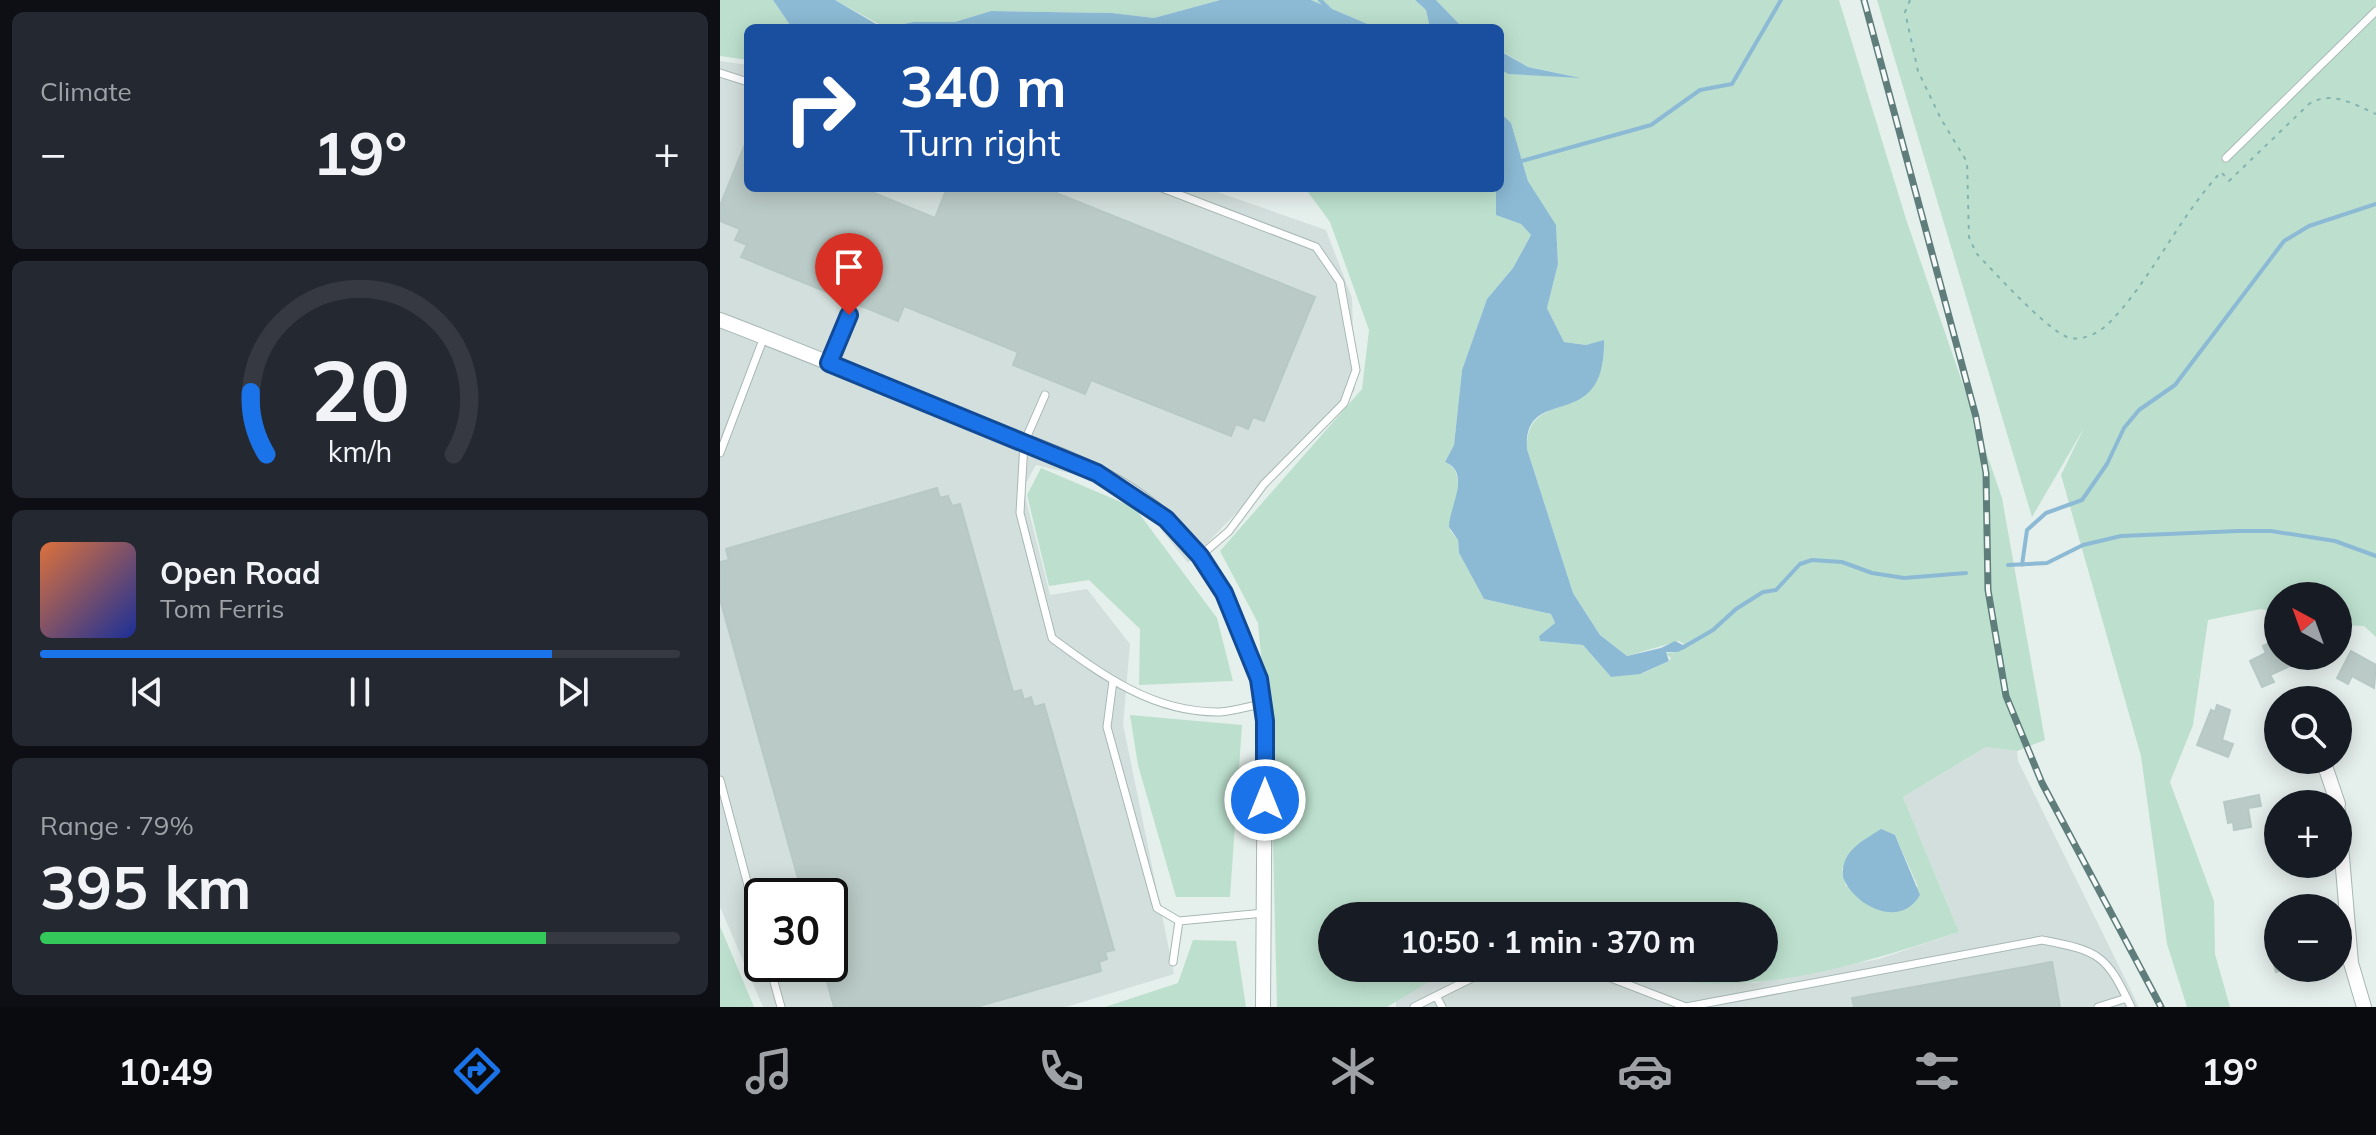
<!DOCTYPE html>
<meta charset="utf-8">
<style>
:root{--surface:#171b24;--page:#242831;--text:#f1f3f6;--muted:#9ea1a6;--line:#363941;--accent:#1a73e8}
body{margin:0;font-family:Mulish,sans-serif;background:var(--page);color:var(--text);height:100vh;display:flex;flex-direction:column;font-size:30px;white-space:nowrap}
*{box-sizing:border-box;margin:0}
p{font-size:26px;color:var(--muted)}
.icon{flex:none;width:44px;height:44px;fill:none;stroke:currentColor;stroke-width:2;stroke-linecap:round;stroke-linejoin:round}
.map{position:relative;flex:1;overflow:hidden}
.drawer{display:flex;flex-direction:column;gap:12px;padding:12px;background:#0d0f14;width:720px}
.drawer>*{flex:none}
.guide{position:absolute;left:24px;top:24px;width:760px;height:168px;border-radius:12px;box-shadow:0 4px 20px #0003;background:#1a4fa0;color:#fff;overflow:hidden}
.needle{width:52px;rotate:319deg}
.buttons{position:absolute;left:1544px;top:582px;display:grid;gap:16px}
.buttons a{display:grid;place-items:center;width:88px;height:88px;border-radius:50%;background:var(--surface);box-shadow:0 4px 20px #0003;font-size:40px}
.speed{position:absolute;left:24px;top:878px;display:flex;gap:16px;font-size:40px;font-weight:700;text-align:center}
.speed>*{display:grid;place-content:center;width:104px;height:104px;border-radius:50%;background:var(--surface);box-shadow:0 4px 20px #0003;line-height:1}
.speed .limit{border:4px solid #111;border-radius:12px;background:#fff;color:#111}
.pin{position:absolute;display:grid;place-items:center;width:68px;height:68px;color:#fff;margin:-82px -34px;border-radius:50% 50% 50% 0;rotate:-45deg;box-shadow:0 0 8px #0007}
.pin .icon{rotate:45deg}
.me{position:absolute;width:88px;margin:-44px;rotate:0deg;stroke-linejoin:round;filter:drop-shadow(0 0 6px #0008)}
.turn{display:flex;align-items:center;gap:28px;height:168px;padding:0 24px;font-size:36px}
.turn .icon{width:104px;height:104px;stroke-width:2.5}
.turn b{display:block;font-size:56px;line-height:68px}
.big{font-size:60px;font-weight:700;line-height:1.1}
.drawer .widget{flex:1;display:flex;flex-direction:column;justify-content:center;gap:12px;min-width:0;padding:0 28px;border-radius:12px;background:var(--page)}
.drawer .dial{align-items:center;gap:0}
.dial svg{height:208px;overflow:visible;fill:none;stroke:var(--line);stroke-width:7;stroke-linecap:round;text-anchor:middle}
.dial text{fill:var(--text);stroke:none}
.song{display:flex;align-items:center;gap:24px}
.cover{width:96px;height:96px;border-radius:12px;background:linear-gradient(135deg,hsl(20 70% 55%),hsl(230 70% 35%))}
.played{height:8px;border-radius:4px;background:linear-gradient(90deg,var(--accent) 80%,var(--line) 80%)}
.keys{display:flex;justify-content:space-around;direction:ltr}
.heat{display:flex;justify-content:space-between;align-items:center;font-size:44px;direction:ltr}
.charge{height:12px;border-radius:6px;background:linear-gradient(90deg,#34c759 79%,var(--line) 0)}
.trip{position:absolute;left:598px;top:902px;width:460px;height:80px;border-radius:40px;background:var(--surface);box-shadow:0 4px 20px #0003;font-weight:700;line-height:80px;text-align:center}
.menu{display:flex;height:128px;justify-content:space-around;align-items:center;background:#090b0e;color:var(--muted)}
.menu .icon{width:56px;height:56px}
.menu .current{color:var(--accent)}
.menu b{font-size:36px;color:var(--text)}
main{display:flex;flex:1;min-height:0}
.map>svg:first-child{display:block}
.built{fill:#d3dfdc;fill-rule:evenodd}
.green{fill:#bde0ce;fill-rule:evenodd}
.water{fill:#8cbad5}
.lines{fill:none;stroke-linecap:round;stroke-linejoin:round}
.stream{stroke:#8cbad5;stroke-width:4}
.building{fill:#bacac6;stroke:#b7c9c5;stroke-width:2}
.lane-casing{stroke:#a7b8b5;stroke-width:9}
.street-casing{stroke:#a7b8b5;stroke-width:16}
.path{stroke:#84b3af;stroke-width:2;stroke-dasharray:4 6;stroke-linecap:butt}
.lane{stroke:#fff;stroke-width:7}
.street{stroke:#fff;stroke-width:14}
.rail-casing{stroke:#5e7d7b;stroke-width:7}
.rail{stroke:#f6fbf9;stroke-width:4;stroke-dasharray:12;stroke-linecap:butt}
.route-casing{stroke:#114b97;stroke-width:20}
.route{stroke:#1a73e8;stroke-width:14}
</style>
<main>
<section class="drawer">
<div class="widget"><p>Climate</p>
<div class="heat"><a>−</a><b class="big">19°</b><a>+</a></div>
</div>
<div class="widget dial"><svg viewBox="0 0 100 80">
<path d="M14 69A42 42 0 1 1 86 69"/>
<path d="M14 69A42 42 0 0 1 8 45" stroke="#1a73e8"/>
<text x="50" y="56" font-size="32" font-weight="700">20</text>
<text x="50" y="72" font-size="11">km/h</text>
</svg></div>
<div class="widget">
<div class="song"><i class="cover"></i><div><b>Open Road</b><p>Tom Ferris</p></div></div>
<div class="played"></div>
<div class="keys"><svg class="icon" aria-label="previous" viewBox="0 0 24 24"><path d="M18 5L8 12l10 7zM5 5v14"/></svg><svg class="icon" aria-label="pause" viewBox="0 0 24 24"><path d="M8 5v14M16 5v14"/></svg><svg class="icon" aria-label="next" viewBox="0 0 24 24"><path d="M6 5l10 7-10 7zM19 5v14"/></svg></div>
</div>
<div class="widget"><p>Range · 79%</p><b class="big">395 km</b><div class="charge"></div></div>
</section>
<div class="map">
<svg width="1656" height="1007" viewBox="0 0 1656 1007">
<rect width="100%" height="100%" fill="#e5efec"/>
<path class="built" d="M0 61 28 65V188H486L606 230 632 298 635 390 468 563 425 510 357 475 316 465 303 488 330 595 367 589 410 644 403 724 454 974 346 1007H43L0 907ZM42 896H110V964H42Z
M1266 747 1297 751 1298 761 1419 1007H676V1000L722 974 745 968H904L958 981 1035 983 1159 959 1239 932 1183 797Z"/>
<path class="green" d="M0 0H53L72 28H28V60L0 56Z
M115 0H500L434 18 392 13 271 11 235 22H193L166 28Z
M591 0H695L706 10 710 28H657Z
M716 0H1119L1186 219 1282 498 1325 740 1297 751 1266 747 1183 797 1239 932C1150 961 1052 993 958 981 940 978 922 972 904 968H1044V916C1011 916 1000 899 965 916H612V968H745L722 974 667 1007H557L551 761 538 623 500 551 642 389 649 330 610 222 585 188H776V214L801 224 811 235 793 268 767 299 742 370 734 445 725 462C751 474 730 508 730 530L738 540 739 553 764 599 831 614 835 623 819 636 820 641 863 645 891 677 923 673 949 661 951 658 945 653 958 652 964 644 959 641 907 656 880 635 853 593 807 449C805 384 886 432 884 341L866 345 844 342 827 308 838 264 836 226 808 181 791 123 780 112V69L788 74 857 77 808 67 780 50V28H743ZM1175 835 1198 887 1126 886 1122 868Z
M1157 0H1656V637L1644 626 1618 625V596H1558V613L1541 609 1488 620 1473 725 1450 782 1494 901 1495 954 1510 1007H1467L1447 944 1421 756 1341 475 1364 428 1312 517Z
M321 468 415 508 497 618 513 681 419 685 420 629 369 580 329 586 307 495Z
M410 715 522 725 510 897H456L418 765Z
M0 926 34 1007H0Z
M473 940 516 941 526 1007H385L458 983Z"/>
<path class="water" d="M53 0H115L163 28H72Z
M500 0H591L657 28H166L193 22H235L271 11 392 13 434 18Z
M695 0H716L743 28H710L706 10Z
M780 51 808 67 861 78 788 74 780 69Z
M780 112 791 123 808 181 836 225 838 264 827 308 844 342 866 345 884 340C886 437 803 381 807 449L853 593 880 635 907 656 941 648 955 641 967 647 958 652H946L949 661 920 674 891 677 863 645 820 641 819 636 835 623 831 614 764 599 739 553 738 540 729 527C729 507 752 473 725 462L734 445 742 370 767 299 793 268 811 235 801 224 776 215V188H780Z
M1161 829 1175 835 1200 895C1180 930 1133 905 1123 877 1121 851 1141 842 1161 829Z
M996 906 1018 908 1029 916H965L981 908Z"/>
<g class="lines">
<path class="stream" d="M600 0 610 10
M798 162 931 125 980 90 1012 84 1061 0
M1288 565 1327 563 1363 545 1401 536 1518 531H1551L1615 541 1656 556
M1302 565 1307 530 1326 513 1362 500 1387 464 1404 428 1419 410 1455 385 1564 241 1589 226 1656 204
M962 648 993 630 1016 609 1043 592 1056 590 1080 564 1092 560 1122 562 1152 573 1184 578 1246 573"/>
</g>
<path class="building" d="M26 142 28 188H142L215 218 227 188H324L595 297 544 421 533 417 528 429 516 424 511 436 371 380 365 394 293 365 298 352 184 306 178 321 21 257 27 245 15 240 20 229 0 221V206Z
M217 488 220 498 228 496 232 506 240 504 293 692 301 690 304 700 311 697 314 707 324 704 394 950 385 952 387 959 379 962 381 971 256 1007H114L102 964H110V896H83L0 599V562L9 560 6 549Z
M1554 641 1558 656 1578 657 1570 661 1572 665 1550 675 1554 682 1542 687 1530 661 1546 653 1543 646Z
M1631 651 1656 665 1654 688 1632 676 1628 684 1617 678Z
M1497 705 1510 710 1502 740 1513 744 1508 757 1477 745 1491 710 1495 712Z
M1539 795 1541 806 1528 808 1531 827 1514 830 1513 822 1508 823 1504 802Z
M1558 932V968H1570L1556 972 1546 936Z
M1332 962 1340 1007H1134L1132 998Z"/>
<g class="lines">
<defs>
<path id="lane" d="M0 73 28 82
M1506 158 1656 11
M442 188 596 247 620 282 636 370 624 403 544 484 509 531 480 556
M109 363 129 315
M325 395 304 443 300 513 332 638C382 675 433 713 500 712 514 711 529 706 543 704
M0 453 44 337
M393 681 387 727 437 908 459 921 544 913
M0 780 42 938
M453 962 459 921
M49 964 61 1007
M865 968 966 1007 1322 940C1379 951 1386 954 1411 1007
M716 996 722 1007
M694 1007 758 975 787 968
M1378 1007 1407 998"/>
<path id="street" d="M0 320C81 351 161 384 242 417 293 438 350 455 398 483 484 533 532 626 545 721L543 1007
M1603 760 1618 804
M1618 810 1631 963 1644 1007"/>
</defs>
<use href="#lane" class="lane-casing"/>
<use href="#street" class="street-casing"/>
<path class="path" d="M1190 0 1185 12 1198 71 1221 119 1247 162 1249 237 1256 253C1275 273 1324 327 1347 337 1360 342 1377 334 1387 325 1429 284 1458 218 1501 172L1509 181 1589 104C1612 90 1633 104 1656 114"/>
<use href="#lane" class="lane"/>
<use href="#street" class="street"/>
<defs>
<path id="rail" d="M1144 0 1256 417 1266 473 1268 590 1286 696 1322 783 1441 1007"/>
</defs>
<use href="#rail" class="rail-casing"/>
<use href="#rail" class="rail"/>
</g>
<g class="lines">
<defs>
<path id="route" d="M129 315 109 363 377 473 446 519 480 556 504 593 539 679 545 721V800"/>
</defs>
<use href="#route" class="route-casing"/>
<use href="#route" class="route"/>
</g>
</svg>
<div class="buttons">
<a><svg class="needle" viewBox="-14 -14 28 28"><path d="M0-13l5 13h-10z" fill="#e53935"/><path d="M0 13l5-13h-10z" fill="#9ea1a6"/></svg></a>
<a><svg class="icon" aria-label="search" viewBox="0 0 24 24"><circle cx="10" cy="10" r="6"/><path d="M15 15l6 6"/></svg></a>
<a>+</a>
<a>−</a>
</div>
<div class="speed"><div class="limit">30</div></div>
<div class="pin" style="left:129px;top:315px;background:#d93025"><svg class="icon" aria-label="arrive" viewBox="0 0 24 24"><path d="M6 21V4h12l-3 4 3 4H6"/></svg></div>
<svg class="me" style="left:545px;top:800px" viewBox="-20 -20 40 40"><circle r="17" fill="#1a73e8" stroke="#fff" stroke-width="3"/><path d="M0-11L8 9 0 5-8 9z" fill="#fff"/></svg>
<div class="trip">10:50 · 1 min · 370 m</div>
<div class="guide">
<div class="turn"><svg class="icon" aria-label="right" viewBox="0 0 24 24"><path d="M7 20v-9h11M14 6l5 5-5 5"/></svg><div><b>340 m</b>Turn right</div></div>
</div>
</div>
</main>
<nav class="menu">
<b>10:49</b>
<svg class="icon current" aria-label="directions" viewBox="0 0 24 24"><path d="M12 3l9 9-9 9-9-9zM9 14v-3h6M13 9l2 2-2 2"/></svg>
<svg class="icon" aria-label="music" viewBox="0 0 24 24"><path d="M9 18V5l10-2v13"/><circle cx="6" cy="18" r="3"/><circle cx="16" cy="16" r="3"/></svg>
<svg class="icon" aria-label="phone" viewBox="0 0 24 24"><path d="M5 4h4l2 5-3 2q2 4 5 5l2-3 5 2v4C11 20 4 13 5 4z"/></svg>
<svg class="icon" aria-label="climate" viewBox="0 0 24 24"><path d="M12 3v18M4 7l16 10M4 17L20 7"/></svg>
<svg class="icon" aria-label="car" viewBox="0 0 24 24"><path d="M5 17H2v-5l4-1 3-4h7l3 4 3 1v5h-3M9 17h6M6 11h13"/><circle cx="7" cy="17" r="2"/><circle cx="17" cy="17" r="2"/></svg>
<svg class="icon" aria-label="filters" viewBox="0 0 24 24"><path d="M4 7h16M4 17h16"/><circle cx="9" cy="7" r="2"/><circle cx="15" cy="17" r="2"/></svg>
<b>19°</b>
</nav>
